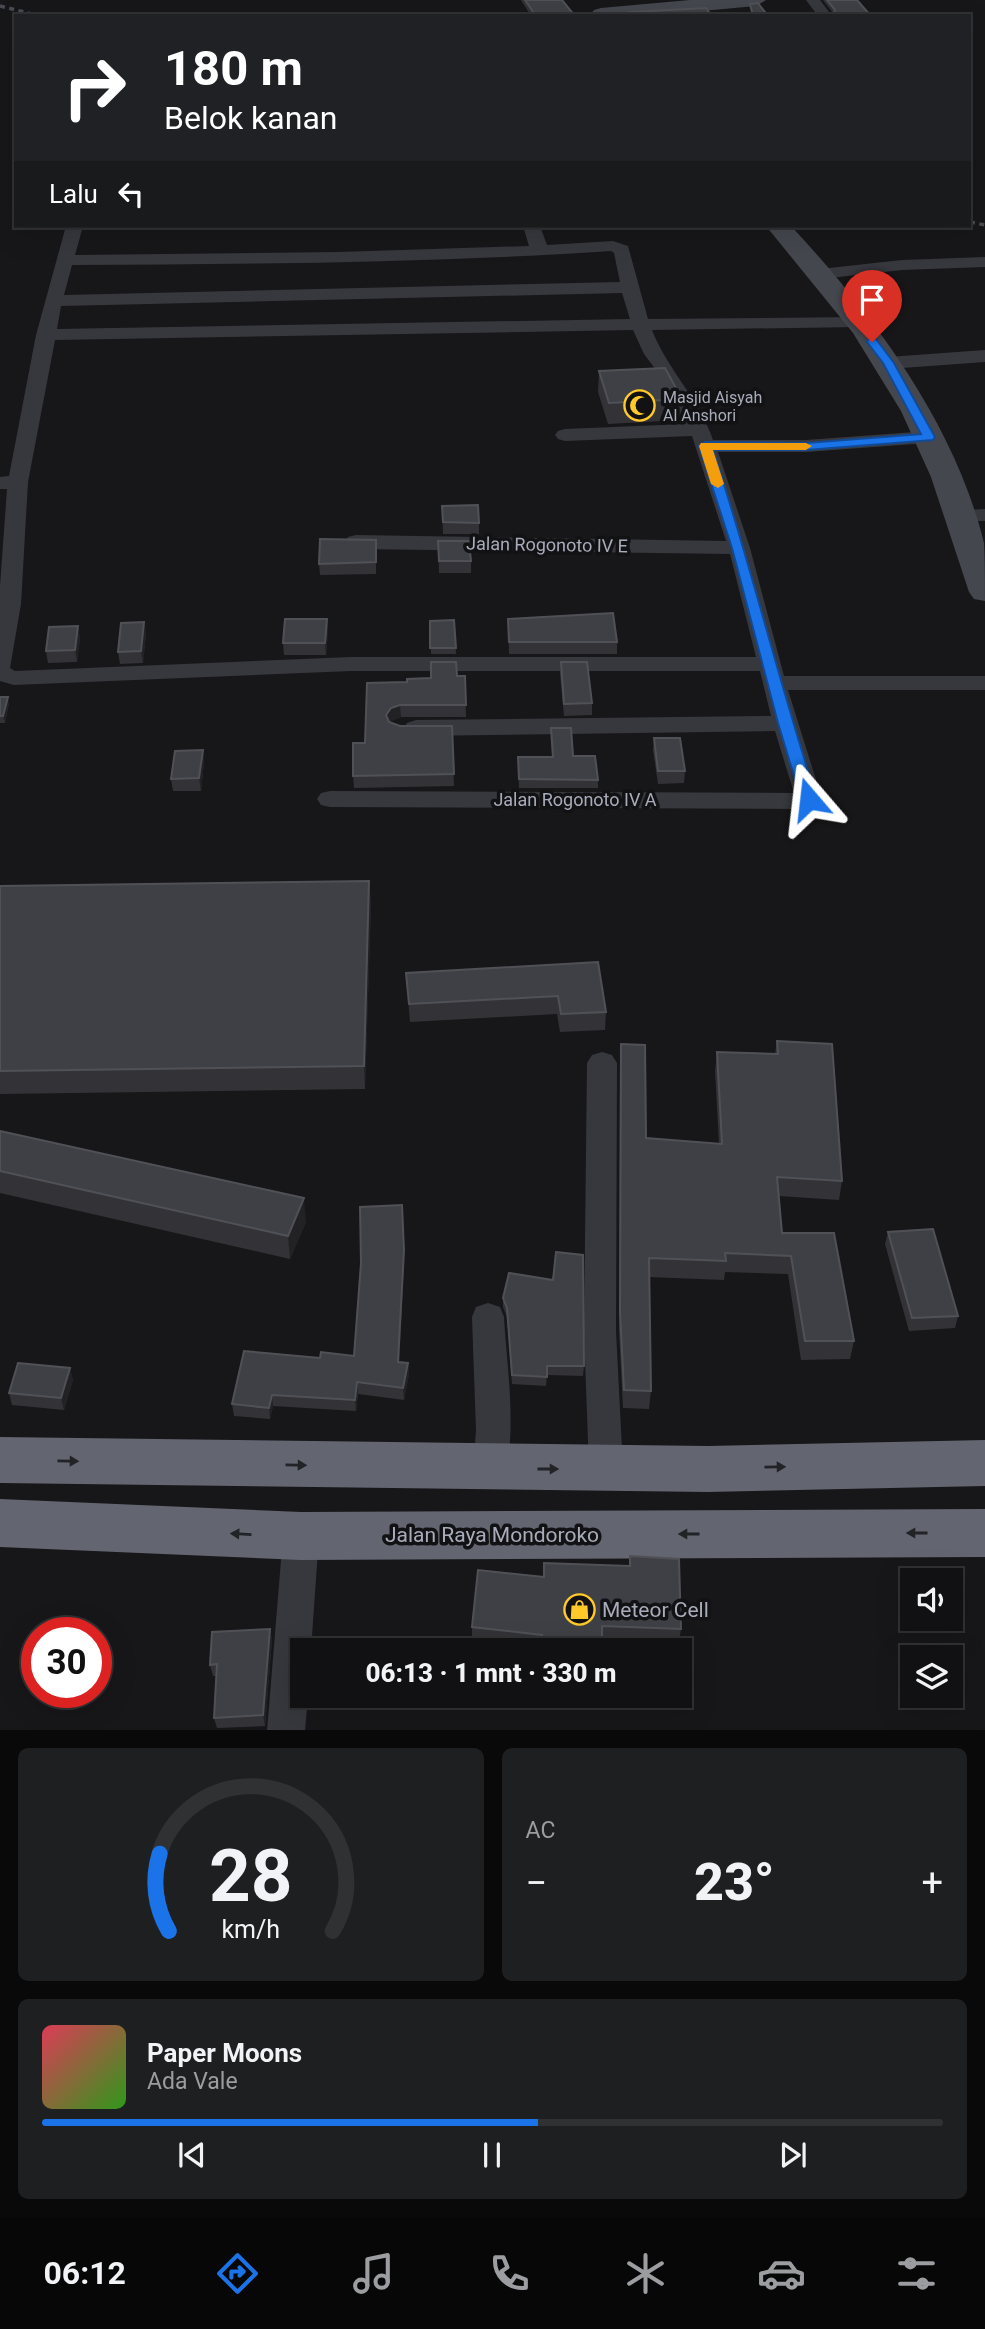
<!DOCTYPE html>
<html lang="id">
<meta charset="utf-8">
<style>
:root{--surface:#111113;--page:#1e1f21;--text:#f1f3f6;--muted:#9c9da0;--line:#303133;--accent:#1a73e8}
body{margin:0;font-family:Roboto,sans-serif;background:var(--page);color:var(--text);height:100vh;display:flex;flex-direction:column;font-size:26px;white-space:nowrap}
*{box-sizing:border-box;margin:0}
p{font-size:23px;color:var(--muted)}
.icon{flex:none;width:38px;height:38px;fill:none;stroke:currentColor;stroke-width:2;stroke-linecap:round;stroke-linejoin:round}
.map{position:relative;height:1730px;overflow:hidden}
.details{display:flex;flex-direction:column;gap:18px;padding:18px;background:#09090a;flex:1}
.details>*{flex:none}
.guide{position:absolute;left:14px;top:14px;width:957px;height:214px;border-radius:0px;box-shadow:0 7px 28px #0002,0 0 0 2px var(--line);background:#202124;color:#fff;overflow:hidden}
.controls{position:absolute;left:900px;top:1568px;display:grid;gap:14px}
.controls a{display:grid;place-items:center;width:63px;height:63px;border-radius:0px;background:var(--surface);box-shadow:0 7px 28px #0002,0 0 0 2px var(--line);font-size:35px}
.speed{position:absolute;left:21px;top:1617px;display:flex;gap:14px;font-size:35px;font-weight:700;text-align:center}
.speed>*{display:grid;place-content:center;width:91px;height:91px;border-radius:50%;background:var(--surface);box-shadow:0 7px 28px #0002,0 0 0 2px var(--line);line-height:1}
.speed .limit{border:10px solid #d22;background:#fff;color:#111}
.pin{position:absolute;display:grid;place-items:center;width:60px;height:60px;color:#fff;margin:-72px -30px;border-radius:50% 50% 50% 0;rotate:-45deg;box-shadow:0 0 7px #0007}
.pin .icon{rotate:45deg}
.me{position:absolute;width:77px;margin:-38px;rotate:343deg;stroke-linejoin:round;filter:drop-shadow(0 0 5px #0008)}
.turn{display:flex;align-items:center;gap:24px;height:147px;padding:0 35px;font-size:32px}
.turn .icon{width:91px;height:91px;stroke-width:2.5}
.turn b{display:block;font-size:49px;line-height:60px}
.then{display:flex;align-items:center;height:66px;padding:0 35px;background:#0003;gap:14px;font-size:26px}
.big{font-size:52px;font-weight:800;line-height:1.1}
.details .tile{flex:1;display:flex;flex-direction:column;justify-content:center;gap:10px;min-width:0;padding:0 24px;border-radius:10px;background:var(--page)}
.details .dial{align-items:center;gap:0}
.dial svg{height:182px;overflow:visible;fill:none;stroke:var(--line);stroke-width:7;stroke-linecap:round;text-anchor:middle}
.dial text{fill:var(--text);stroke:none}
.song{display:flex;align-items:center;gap:21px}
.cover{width:84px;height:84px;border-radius:10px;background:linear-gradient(135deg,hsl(350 70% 55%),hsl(110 70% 35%))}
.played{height:7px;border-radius:4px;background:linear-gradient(90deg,var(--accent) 55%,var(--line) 55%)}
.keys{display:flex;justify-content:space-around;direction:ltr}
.heat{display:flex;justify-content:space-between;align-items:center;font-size:38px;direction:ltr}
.details .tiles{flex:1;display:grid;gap:18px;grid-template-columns:1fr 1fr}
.tile:last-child{grid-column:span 2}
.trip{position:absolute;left:290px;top:1638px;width:402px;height:70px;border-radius:0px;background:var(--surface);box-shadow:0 7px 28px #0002,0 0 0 2px var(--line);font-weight:800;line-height:70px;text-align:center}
.menu{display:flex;height:112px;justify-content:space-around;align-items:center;background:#070708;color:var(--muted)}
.menu .icon{width:49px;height:49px}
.menu .selected{color:var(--accent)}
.menu b{font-size:32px;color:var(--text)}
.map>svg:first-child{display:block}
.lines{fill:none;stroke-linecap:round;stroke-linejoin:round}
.street{fill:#37383e;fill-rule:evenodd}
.secondary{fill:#45474f;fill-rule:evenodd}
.highway{fill:#636570;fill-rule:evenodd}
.rail{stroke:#4a4c54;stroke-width:3.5;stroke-dasharray:5 4.5;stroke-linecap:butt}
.wall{fill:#333337}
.shaded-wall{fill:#222225}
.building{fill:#3f4045;stroke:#505157;stroke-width:2}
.oneway{fill:#222326}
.route{fill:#1a73e8;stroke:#114b97;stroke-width:2}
.slow{fill:#f59e0b}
.labels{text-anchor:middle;stroke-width:7;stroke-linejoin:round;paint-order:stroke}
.far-poi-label{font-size:16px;fill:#a8acba;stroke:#121214;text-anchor:start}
.street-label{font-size:18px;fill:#a8acba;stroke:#121214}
.near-street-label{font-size:21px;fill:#a8acba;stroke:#121214}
.near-poi-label{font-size:21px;fill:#a8acba;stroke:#121214;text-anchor:start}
</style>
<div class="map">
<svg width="985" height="1731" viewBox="0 0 985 1731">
<rect width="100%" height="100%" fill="#171719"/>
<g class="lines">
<path class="street" d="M806 0H820L832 16H818Z
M66 226H83L75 255 338 252 529 246 523 226H540L547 245 613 241 628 246 648 319 864 317 866 321 857 327 652 330C667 369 700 400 713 440H806L928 431 935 433 938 437 935 441 928 443 806 452H718L750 548 784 676H985V690H788L822 799 818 805 799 809 330 807 321 805 317 799 321 793 330 791 794 793 775 731 416 736 407 733 404 728 407 723 416 720 771 716 760 671H351L14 685 0 681V586L7 489H0V477L9 476 36 335ZM611 251 614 253 620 282 64 295 72 265C252 264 432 263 611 251ZM622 293 630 319 57 329 61 306ZM633 330 644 354 659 374 686 424 565 429 558 431 555 435 558 439 565 441 692 436 726 541 356 535 348 537 345 542 348 547 356 549 730 554 756 657H351L15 671 10 668 21 604 28 482 55 340Z
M985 257V267L902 270 820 279 811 274 820 269 902 260Z
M985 350V362L888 369 878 363 888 357Z
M985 509V521H951L948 516 951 511Z
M602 1052 612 1055 617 1063 616 1331 623 1469 618 1480 606 1485 594 1480 589 1469 584 1331 587 1063 592 1055Z
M488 1303 500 1307 504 1317C506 1359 519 1443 502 1479L490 1484 478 1479 473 1468 476 1431 472 1317 476 1307Z
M301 1519 314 1524 319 1536 311 1650H303V1696H308L305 1731H267L283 1536 288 1524Z"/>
<path class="secondary" d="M690 0H766L756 6 648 16 591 14 594 10 601 8Z
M766 226H791C873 314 955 424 984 543 985 560 985 583 985 601L974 599 969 592 931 477 901 411 853 333Z"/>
<path class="highway" d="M0 1437 708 1446 985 1440V1486L708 1492 0 1483Z
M0 1499 301 1512 985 1509V1557L301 1560 0 1547Z"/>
<path class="rail" d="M0 6 40 16
M970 222 985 225"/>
</g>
<path class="wall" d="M521 0H562L575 16H531Z
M823 0H857L871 16H831V14L833 13Z
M599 371 682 399 681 420 608 424 598 392Z
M442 506 479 523V534H443Z
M438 541 471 561V573H439Z
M376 552V574L320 575 319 564Z
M327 619 328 631 326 655H284L283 643Z
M508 619 617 642V654H509Z
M454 620 456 654H431L430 621Z
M144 622 146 634 143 663 120 664 118 652Z
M78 626 80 638 77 662 48 663 46 651Z
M561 662 592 703V715L564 716 560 674Z
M465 676 466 717H401L391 721 390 722 400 726H452L454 786 354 788 353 776 365 743 407 682 431 678Z
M0 697 9 703 5 723H0Z
M551 728 573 756 598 780V788H519L518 766 552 757Z
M654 738 685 771 684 783 658 784 653 750Z
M203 750 204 762 201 791H173L171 779Z
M369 881 371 905 365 1089 0 1094V886Z
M598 962 606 1012 605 1030 560 1032 557 1014 410 1022 406 973Z
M777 1041 842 1181 839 1200 779 1196 782 1233 854 1341 850 1359 801 1360 788 1274 725 1272 724 1280 649 1277 651 1391 649 1409 623 1408 619 1331 620 1063 621 1044 646 1138 719 1144 715 1071 717 1052 775 1054Z
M0 1131 306 1222 290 1259 0 1193Z
M888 1232 958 1316 955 1328 909 1331 885 1244Z
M404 1262 399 1362 408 1363 409 1374 404 1400 358 1394 356 1411 273 1406 270 1419 234 1416 232 1404 320 1358 354 1356Z
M503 1298 584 1366 583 1376 547 1375 546 1386 512 1384 507 1317 503 1307Z
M70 1368 73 1380 64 1410 12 1405 9 1393Z
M630 1556 681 1629 679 1641 602 1637 542 1646 472 1638V1627L544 1577 629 1566Z
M270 1629 272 1640 265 1726 217 1728 214 1718 216 1676H213L210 1665Z"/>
<path class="shaded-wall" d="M327 619 328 631 326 655 325 643Z
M144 622 146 634 143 663 141 651Z
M78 626 80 638 77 662 75 650Z
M8 697 9 703 5 723 3 716Z
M400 705 401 717 391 721 387 727 386 715 391 708Z
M203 750 204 762 201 791 199 778Z
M369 881 371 905 365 1089 364 1066Z
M304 1198 306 1222 290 1259 288 1236Z
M402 1205 404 1262 399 1373 398 1362Z
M408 1363 409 1374 404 1400 403 1388Z
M70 1368 73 1380 64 1410 61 1398Z
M357 1382 358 1394 356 1411 355 1400Z
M272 1395 273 1406 270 1419 269 1408Z
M270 1629 272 1640 265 1726 263 1715Z"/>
<path class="building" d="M525 0H562L575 16H536Z
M827 0H857L871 16H838L831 14 834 13 835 10Z
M758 3 768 16H753L750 4Z
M706 8 712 16H610L631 12Z
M665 368 682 399 609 403 599 371Z
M478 505 479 523 443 522 442 506Z
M320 539 376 540V562L319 564Z
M438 541H469L471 561H439Z
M613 613 617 642H509L508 619Z
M285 619H327L325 643H283Z
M454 620 456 648H430V621Z
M144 622 141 651 118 652 121 623Z
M78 626 75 650 46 651 49 627Z
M431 662H456L457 676H465L466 705H400L391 708 386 715 389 722 400 726H452L454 774 353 776V743H365L367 683 407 682V679L431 678Z
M561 662H587L592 703 564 704Z
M0 697H8L3 716H0Z
M551 728H571L573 756H595L598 780 519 779 518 757H553Z
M654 738H680L685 771H658Z
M203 750 199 778 171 779 175 751Z
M369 881 364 1066 0 1071V886Z
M598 962 606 1012 561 1014 558 996 409 1004 406 973Z
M777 1041 832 1044 842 1181 777 1177 782 1233H834L854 1341H805L791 1256 725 1253 726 1261 649 1258 651 1391 624 1390 620 1312 621 1044 645 1045 646 1138 722 1144 717 1052 778 1054Z
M0 1131 304 1198 288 1236 0 1171Z
M402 1205 404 1250 398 1362 408 1363 403 1388 357 1382 355 1400 272 1395 269 1408 232 1404 244 1351 320 1358 321 1352 354 1356 361 1263 360 1207Z
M933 1229 958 1316 912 1318 888 1232Z
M556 1252 583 1255 584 1366H547V1377L512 1375 507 1308 503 1298 509 1273 553 1280Z
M18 1363 70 1368 61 1398 9 1393Z
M630 1556 679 1559 681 1629 602 1626V1650H542V1635L472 1627 478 1570 544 1577V1563L630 1566Z
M270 1629 263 1715 214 1718 217 1664 210 1665 212 1632Z"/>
<defs><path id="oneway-solid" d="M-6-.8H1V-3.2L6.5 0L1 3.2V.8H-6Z" transform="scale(1.75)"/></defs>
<g class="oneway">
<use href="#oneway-solid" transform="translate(68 1461) rotate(1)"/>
<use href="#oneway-solid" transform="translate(296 1465) rotate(1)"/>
<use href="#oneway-solid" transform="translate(775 1467) rotate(-1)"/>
<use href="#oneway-solid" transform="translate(548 1469)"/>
<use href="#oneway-solid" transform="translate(917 1533) rotate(180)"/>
<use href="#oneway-solid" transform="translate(241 1534) rotate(-177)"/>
<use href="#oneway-solid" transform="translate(689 1534) rotate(180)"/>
</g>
<path class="route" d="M868 339H876L894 363 935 437 933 440 806 450H713C751 565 779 683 817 799L809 804 801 799 778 723 732 548 699 446 705 442 806 443 921 434 883 363 867 342Z"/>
<path class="slow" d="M701 443H806L812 446 806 450H713L724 484 718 488 711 484 699 446Z"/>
<defs>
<symbol id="mosque-ring" viewBox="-11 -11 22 22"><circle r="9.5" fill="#121214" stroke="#ffc929" stroke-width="1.5"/><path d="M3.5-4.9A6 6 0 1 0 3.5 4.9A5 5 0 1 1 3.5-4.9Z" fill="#ffc929"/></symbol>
<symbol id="shop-ring" viewBox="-11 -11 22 22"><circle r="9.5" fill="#121214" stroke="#ffc929" stroke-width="1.5"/><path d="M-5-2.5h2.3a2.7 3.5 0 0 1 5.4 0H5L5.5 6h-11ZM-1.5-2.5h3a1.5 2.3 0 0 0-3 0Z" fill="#ffc929"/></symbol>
</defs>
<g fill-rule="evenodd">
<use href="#mosque-ring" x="622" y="388" width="35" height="35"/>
<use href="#shop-ring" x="562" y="1592" width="35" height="35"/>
</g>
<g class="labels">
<g class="far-poi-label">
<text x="663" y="403">Masjid Aisyah<tspan x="663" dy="18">Al Anshori</tspan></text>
</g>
<g class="street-label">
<text transform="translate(547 545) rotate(1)" y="6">Jalan Rogonoto IV E</text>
<text x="575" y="806">Jalan Rogonoto IV A</text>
</g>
<g class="near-street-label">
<text x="492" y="1542">Jalan Raya Mondoroko</text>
</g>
<g class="near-poi-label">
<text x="602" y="1617">Meteor Cell</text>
</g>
</g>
</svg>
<div class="controls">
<a><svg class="icon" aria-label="sound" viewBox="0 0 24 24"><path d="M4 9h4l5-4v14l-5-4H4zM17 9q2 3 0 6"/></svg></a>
<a><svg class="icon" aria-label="layers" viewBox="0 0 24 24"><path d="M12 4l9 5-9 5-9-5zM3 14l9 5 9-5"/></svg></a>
</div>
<div class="speed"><div class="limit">30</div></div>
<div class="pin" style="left:872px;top:342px;background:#d93025"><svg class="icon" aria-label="arrive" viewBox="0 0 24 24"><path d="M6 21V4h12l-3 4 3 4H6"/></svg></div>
<svg class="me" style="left:809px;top:799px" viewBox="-20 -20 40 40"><path d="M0-17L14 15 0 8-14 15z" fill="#1a73e8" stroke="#fff" stroke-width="4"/></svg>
<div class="trip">06:13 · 1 mnt · 330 m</div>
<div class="guide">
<div class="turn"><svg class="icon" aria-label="right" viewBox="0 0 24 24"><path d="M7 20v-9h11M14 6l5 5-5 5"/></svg><div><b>180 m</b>Belok kanan</div></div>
<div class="then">Lalu<svg class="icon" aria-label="left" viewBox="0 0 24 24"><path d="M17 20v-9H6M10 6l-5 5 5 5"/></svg></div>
</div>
</div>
<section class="details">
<div class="tiles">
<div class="tile dial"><svg viewBox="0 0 100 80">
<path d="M14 69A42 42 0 1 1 86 69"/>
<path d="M14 69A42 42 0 0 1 10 35" stroke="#1a73e8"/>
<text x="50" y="56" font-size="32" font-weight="700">28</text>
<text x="50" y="72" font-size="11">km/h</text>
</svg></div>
<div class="tile"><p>AC</p>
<div class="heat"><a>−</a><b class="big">23°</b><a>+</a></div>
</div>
<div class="tile">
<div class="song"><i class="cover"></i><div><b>Paper Moons</b><p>Ada Vale</p></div></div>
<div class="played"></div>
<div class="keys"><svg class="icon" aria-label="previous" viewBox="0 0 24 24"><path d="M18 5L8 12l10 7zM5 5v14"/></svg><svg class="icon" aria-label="pause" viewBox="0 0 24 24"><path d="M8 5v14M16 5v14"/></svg><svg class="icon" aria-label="next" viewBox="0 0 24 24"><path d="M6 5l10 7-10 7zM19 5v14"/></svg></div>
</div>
</div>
</section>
<nav class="menu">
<b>06:12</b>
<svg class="icon selected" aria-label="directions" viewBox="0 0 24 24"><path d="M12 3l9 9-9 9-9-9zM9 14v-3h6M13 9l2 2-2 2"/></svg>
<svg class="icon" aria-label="music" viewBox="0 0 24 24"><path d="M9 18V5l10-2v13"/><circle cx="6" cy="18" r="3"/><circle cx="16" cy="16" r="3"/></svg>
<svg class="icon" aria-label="phone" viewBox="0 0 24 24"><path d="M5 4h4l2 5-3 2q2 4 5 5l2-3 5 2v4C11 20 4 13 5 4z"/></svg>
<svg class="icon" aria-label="climate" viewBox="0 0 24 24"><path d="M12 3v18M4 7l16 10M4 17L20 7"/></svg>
<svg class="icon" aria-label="car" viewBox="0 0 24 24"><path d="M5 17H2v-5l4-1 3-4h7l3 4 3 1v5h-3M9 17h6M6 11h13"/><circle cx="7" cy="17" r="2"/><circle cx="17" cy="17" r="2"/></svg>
<svg class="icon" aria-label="filters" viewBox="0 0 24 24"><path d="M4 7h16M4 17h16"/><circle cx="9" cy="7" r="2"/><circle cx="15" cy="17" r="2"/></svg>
</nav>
